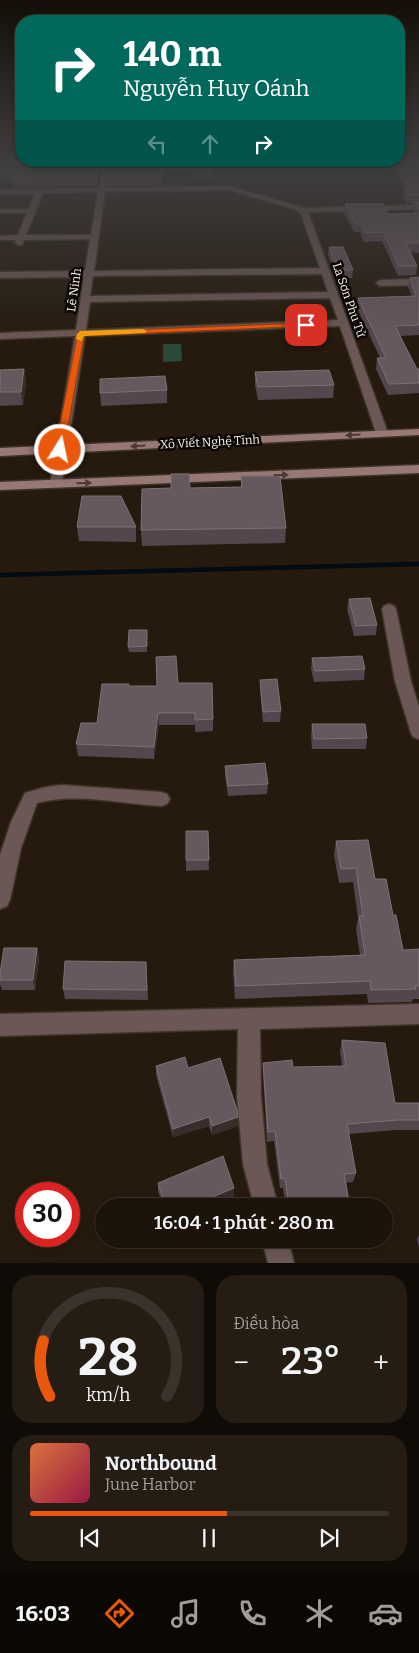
<!DOCTYPE html>
<html lang="vi">
<meta charset="utf-8">
<style>
:root{--surface:#1c140a;--page:#251d13;--text:#f1f3f6;--muted:#a09e9c;--line:#3a332b;--accent:#ea580c}
body{margin:0;font-family:Bitter,serif;background:var(--page);color:var(--text);height:100vh;display:flex;flex-direction:column;font-size:19px;white-space:nowrap}
*{box-sizing:border-box;margin:0}
p{font-size:16px;color:var(--muted)}
.icon{flex:none;width:28px;height:28px;fill:none;stroke:currentColor;stroke-width:2;stroke-linecap:round;stroke-linejoin:round}
.map{position:relative;height:1263px;overflow:hidden}
.drawer{display:flex;flex-direction:column;gap:12px;padding:12px;background:#0f0b06;flex:1}
.drawer>*{flex:none}
.top-card{position:absolute;left:15px;top:15px;width:390px;height:152px;border-radius:20px;box-shadow:0 2px 8px #0003,0 0 0 1px var(--line);background:#00695c;color:#fff;overflow:hidden}
.speed{position:absolute;left:15px;top:1182px;display:flex;gap:10px;font-size:25px;font-weight:700;text-align:center}
.speed>*{display:grid;place-content:center;width:65px;height:65px;border-radius:50%;background:var(--surface);box-shadow:0 2px 8px #0003,0 0 0 1px var(--line);line-height:1}
.speed .limit{border:8px solid #d22;background:#fff;color:#111}
.pin{position:absolute;display:grid;place-items:center;width:42px;height:42px;color:#fff;margin:-21px;border-radius:10px;box-shadow:0 2px 8px #0006}
.me{position:absolute;width:55px;margin:-28px;rotate:10deg;stroke-linejoin:round;filter:drop-shadow(0 0 4px #0008)}
.turn{display:flex;align-items:center;gap:18px;height:105px;padding:0 25px;font-size:22px}
.turn .icon{width:65px;height:65px;stroke-width:2.5}
.turn b{display:block;font-size:35px;line-height:42px}
.lanes{display:flex;align-items:center;height:48px;padding:0 25px;background:#0003;justify-content:center;gap:25px;direction:ltr}
.lanes .off{opacity:.35}
.big{font-size:38px;font-weight:600;line-height:1.1}
.drawer .widget{flex:1;display:flex;flex-direction:column;justify-content:center;gap:8px;min-width:0;padding:0 18px;border-radius:20px;background:var(--page)}
.drawer .dial{align-items:center;gap:0}
.dial svg{height:130px;overflow:visible;fill:none;stroke:var(--line);stroke-width:7;stroke-linecap:round;text-anchor:middle}
.dial text{fill:var(--text);stroke:none}
.song{display:flex;align-items:center;gap:15px}
.cover{width:60px;height:60px;border-radius:8px;background:linear-gradient(135deg,hsl(20 70% 55%),hsl(340 70% 35%))}
.played{height:5px;border-radius:2px;background:linear-gradient(90deg,var(--accent) 55%,var(--line) 55%)}
.keys{display:flex;justify-content:space-around;direction:ltr}
.heat{display:flex;justify-content:space-between;align-items:center;font-size:28px;direction:ltr}
.drawer .tiles{flex:1;display:grid;gap:12px;grid-template-columns:1fr 1fr}
.widget:last-child{grid-column:span 2}
.trip{position:absolute;left:95px;top:1198px;width:298px;height:50px;border-radius:25px;background:var(--surface);box-shadow:0 2px 8px #0003,0 0 0 1px var(--line);font-weight:600;line-height:50px;text-align:center}
.tabs{display:flex;height:80px;justify-content:space-around;align-items:center;background:#0b0804;color:var(--muted)}
.tabs .icon{width:35px;height:35px}
.tabs .on{color:var(--accent)}
.tabs b{font-size:22px;color:var(--text)}
.map>svg:first-child{display:block}
.green{fill:#29493a}
.lines{fill:none;stroke-linecap:round;stroke-linejoin:round}
.stream{stroke:#000b13;stroke-width:4.5}
.street-casing{stroke:#3e3427;stroke-width:3}
.secondary-casing{stroke:#3e3427;stroke-width:3}
.street{fill:#6b5755;fill-rule:evenodd}
.secondary{fill:#987875;fill-rule:evenodd}
.wall{fill:#55454d}
.shaded-wall{fill:#3b2c2c}
.building{fill:#67585e;stroke:#7e7073}
.oneway{fill:#4a3936}
.route{fill:#ea580c;stroke:#983908}
.slow{fill:#f59e0b}
.labels{text-anchor:middle;stroke-width:5;stroke-linejoin:round;paint-order:stroke}
.far-street-label{font-size:12px;fill:#f9f2e9;stroke:#0a0603}
</style>
<div class="map">
<svg width="419" height="1263" viewBox="0 0 419 1263">
<rect width="100%" height="100%" fill="#251a0d"/>
<path class="green" d="M163 344H181L182 361 163 362Z"/>
<g class="lines">
<path class="stream" d="M0 575 419 564"/>
<defs>
<path id="street" d="M103 163H109L106 188 229 186 304 208 419 205V209L308 212 388 433 386 435H378L376 433 340 326 85 336 62 484 60 487H52L50 484 75 336 0 339V333L76 330 84 277 0 278V272L85 271 90 239 24 240 22 245H19L15 243 16 240H0V236L18 235 27 213H0V209H29L35 194H0V190L99 188ZM229 190 297 210 301 214 320 268 94 271 105 192ZM98 192 91 235H26L43 193ZM322 274 328 292 90 296 93 276ZM330 298 338 320 86 330 90 302Z
M245 166 248 168 247 169 144 172 141 170 144 168Z
M419 279V285L380 286 376 283 380 280Z
M389 604 394 606 396 609 411 681 419 707V739L413 737 411 733 395 681 382 609 384 606Z
M62 785 161 792 167 794 170 799 167 804 161 806C120 804 77 792 37 803L21 848 10 900 7 906 0 909V855L11 822 25 793 46 787Z
M419 1004V1024L260 1029 261 1097 267 1164 278 1206H254L243 1164 237 1097 238 1029 0 1036V1014Z
M262 1239H288L294 1263H268Z"/>
<path id="secondary" d="M419 429V435L0 456V448Z
M419 465V473L0 490V482Z"/>
</defs>
<use href="#street" class="street-casing"/>
<use href="#secondary" class="secondary-casing"/>
<use href="#street" class="street"/>
<use href="#secondary" class="secondary"/>
</g>
<path class="wall" d="M0 163H102L100 166 0 167Z
M110 163H216V165L111 166Z
M249 163H269V166H250Z
M359 163H419V253L410 252 417 266 416 275 398 276 382 241 364 242 360 232H354L344 213 345 204 388 214 414 213 413 211 414 204 407 203 403 198 405 189 397 172H364Z
M163 166 164 173 161 185 108 186V179Z
M193 166 214 172 212 179 194 178Z
M98 167 99 174 97 186 13 187 12 180H0V168Z
M329 247 353 270 352 278H338L328 255Z
M419 277V335L400 336 417 369H419V393L388 395 376 369 377 358H380L357 308 358 298 412 296 408 287 410 278Z
M24 369 26 382 23 405 0 406V370Z
M255 372 334 385 333 398 258 400 255 385Z
M167 390V403L101 406 100 393Z
M241 476 286 528 285 543 142 546 141 530 190 488 241 487Z
M77 527H136V542L79 541Z
M349 599 377 625 376 635 354 636 347 609Z
M147 635V652H129L128 647Z
M312 658 365 669 364 680 314 682 311 669Z
M260 680 281 711 280 722H263L260 690Z
M178 683 213 719V731L195 732V725H159L154 759 78 756 76 744 97 723 129 686H157Z
M312 724 367 738 366 749H312L311 735Z
M225 766 268 784 267 794 228 796 225 776Z
M186 831H208L209 870 186 871Z
M336 841 375 879 393 915 403 950 419 949V999H413L412 1002 368 1003 367 994 235 999 233 973 234 960 360 955 356 929 358 918 353 882 339 883 334 855Z
M37 948 39 958 35 990H2L0 984V973Z
M146 962 148 1000 65 999 63 989Z
M342 1040 395 1103H419V1130H395L349 1134 356 1173 353 1182 345 1183 350 1206H286L283 1188H280L274 1141 267 1142 263 1074V1063L293 1067 342 1066 340 1051Z
M156 1066 188 1068 238 1126 212 1135 209 1126 173 1137 156 1075Z
M158 1183 234 1196 210 1206H163L158 1191Z
M419 1235V1248L417 1239Z"/>
<path class="shaded-wall" d="M214 165V172L212 179V172Z
M163 166 164 173 161 185V178Z
M98 167 99 174 97 186V179Z
M24 369 26 382 23 405 21 392Z
M158 713 159 725 154 759V747Z
M37 948 39 958 35 990 33 980Z
M209 1117V1126L173 1137V1129Z
M238 1117V1126L212 1135V1126Z
M234 1188V1196L210 1206H191Z"/>
<path class="building" d="M364 163H419V195H408L404 189H410L398 164H365Z
M214 165 212 172H194L193 166Z
M163 166 161 178 108 179 109 167Z
M98 167 97 179 12 180 13 173 0 174V168Z
M414 202H419V210Z
M345 204H383L388 214 419 213V243H406L417 266H399L383 232 365 233 361 223H355Z
M329 247H343L353 270H338Z
M419 277V325L395 326 417 369H419V383L389 384 377 358H386L358 298 416 296 410 278Z
M24 369 21 392H0V370Z
M329 370 334 385 258 387 255 372Z
M165 376 167 390 100 393V379Z
M171 474H189L190 488 242 487 241 476H280L286 528 141 530 142 489 171 488Z
M82 496H121L136 527H77Z
M370 598 377 625 356 626 349 599Z
M129 630H147V646L128 647Z
M176 656 178 683H212L213 719 195 720V713H158L154 747 76 744 81 723H97L102 684H129L128 686H157L156 657Z
M362 656 365 669 315 671 312 658Z
M277 679 281 711 263 712 260 680Z
M312 724H365L367 738 314 739Z
M265 763 268 784 228 786 225 766Z
M186 831H208L209 860H186Z
M368 840 375 879H386L393 915H396L403 950 419 949V986H415L416 989 371 990 370 981 236 986 234 960 365 955 359 916H363L356 868 341 869 336 841Z
M4 948H37L33 980H0V973Z
M65 961 146 962 147 990 63 989Z
M342 1040 385 1043 395 1103H419V1120H398L347 1124 356 1173 344 1174 350 1206H289L285 1178 281 1179 275 1131 268 1132 263 1063 292 1060 293 1067 346 1066Z
M185 1057 188 1068 220 1058 237 1110 238 1117 212 1126 209 1117 173 1129 156 1066Z
M223 1156 234 1188 191 1206H165L158 1183Z"/>
<defs><path id="oneway-solid" d="M-6-.8H1V-3.2L6.5 0L1 3.2V.8H-6Z" transform="scale(1.25)"/></defs>
<g class="oneway">
<use href="#oneway-solid" transform="translate(353 435) rotate(177)"/>
<use href="#oneway-solid" transform="translate(138 446) rotate(177)"/>
<use href="#oneway-solid" transform="translate(281 475) rotate(-2)"/>
<use href="#oneway-solid" transform="translate(84 483) rotate(-2)"/>
</g>
<linearGradient id="sky" x2="0" y2="1"><stop stop-color="#140e07"/><stop offset="0.48" stop-color="#403e40"/><stop offset="1" stop-color="#403e40" stop-opacity="0"/></linearGradient>
<rect width="419" height="340" fill="url(#sky)"/>
<path class="route" d="M306 323 310 325 309 326 84 336 64 450 60 453 55 450 78 332Z"/>
<path class="slow" d="M143 329 146 330V333L84 336 82 341 76 339 77 334 80 331Z"/>
<g class="labels">
<g class="far-street-label">
<text transform="translate(74 290) rotate(-82)" y="4">Lê Ninh</text>
<text transform="translate(349 300) rotate(71)" y="4">La Sơn Phu Tử</text>
<text transform="translate(210 442) rotate(-3)" y="4">Xô Viết Nghệ Tĩnh</text>
</g>
</g>
</svg>
<div class="speed"><div class="limit">30</div></div>
<div class="pin" style="left:306px;top:325px;background:#d93025"><svg class="icon" aria-label="arrive" viewBox="0 0 24 24"><path d="M6 21V4h12l-3 4 3 4H6"/></svg></div>
<svg class="me" style="left:60px;top:450px" viewBox="-20 -20 40 40"><circle r="17" fill="#ea580c" stroke="#fff" stroke-width="3"/><path d="M0-11L8 9 0 5-8 9z" fill="#fff"/></svg>
<div class="trip">16:04 · 1 phút · 280 m</div>
<div class="top-card">
<div class="turn"><svg class="icon" aria-label="right" viewBox="0 0 24 24"><path d="M7 20v-9h11M14 6l5 5-5 5"/></svg><div><b>140 m</b>Nguyễn Huy Oánh</div></div>
<div class="lanes"><svg class="icon off" aria-label="left" viewBox="0 0 24 24"><path d="M17 20v-9H6M10 6l-5 5 5 5"/></svg><svg class="icon off" aria-label="ahead" viewBox="0 0 24 24"><path d="M12 20V5M6 11l6-6 6 6"/></svg><svg class="icon" aria-label="right" viewBox="0 0 24 24"><path d="M7 20v-9h11M14 6l5 5-5 5"/></svg></div>
</div>
</div>
<section class="drawer">
<div class="tiles">
<div class="widget dial"><svg viewBox="0 0 100 80">
<path d="M14 69A42 42 0 1 1 86 69"/>
<path d="M14 69A42 42 0 0 1 10 35" stroke="#ea580c"/>
<text x="50" y="56" font-size="32" font-weight="700">28</text>
<text x="50" y="72" font-size="11">km/h</text>
</svg></div>
<div class="widget"><p>Điều hòa</p>
<div class="heat"><a>−</a><b class="big">23°</b><a>+</a></div>
</div>
<div class="widget">
<div class="song"><i class="cover"></i><div><b>Northbound</b><p>June Harbor</p></div></div>
<div class="played"></div>
<div class="keys"><svg class="icon" aria-label="previous" viewBox="0 0 24 24"><path d="M18 5L8 12l10 7zM5 5v14"/></svg><svg class="icon" aria-label="pause" viewBox="0 0 24 24"><path d="M8 5v14M16 5v14"/></svg><svg class="icon" aria-label="next" viewBox="0 0 24 24"><path d="M6 5l10 7-10 7zM19 5v14"/></svg></div>
</div>
</div>
</section>
<nav class="tabs">
<b>16:03</b>
<svg class="icon on" aria-label="directions" viewBox="0 0 24 24"><path d="M12 3l9 9-9 9-9-9zM9 14v-3h6M13 9l2 2-2 2"/></svg>
<svg class="icon" aria-label="music" viewBox="0 0 24 24"><path d="M9 18V5l10-2v13"/><circle cx="6" cy="18" r="3"/><circle cx="16" cy="16" r="3"/></svg>
<svg class="icon" aria-label="phone" viewBox="0 0 24 24"><path d="M5 4h4l2 5-3 2q2 4 5 5l2-3 5 2v4C11 20 4 13 5 4z"/></svg>
<svg class="icon" aria-label="climate" viewBox="0 0 24 24"><path d="M12 3v18M4 7l16 10M4 17L20 7"/></svg>
<svg class="icon" aria-label="car" viewBox="0 0 24 24"><path d="M5 17H2v-5l4-1 3-4h7l3 4 3 1v5h-3M9 17h6M6 11h13"/><circle cx="7" cy="17" r="2"/><circle cx="17" cy="17" r="2"/></svg>
</nav>
